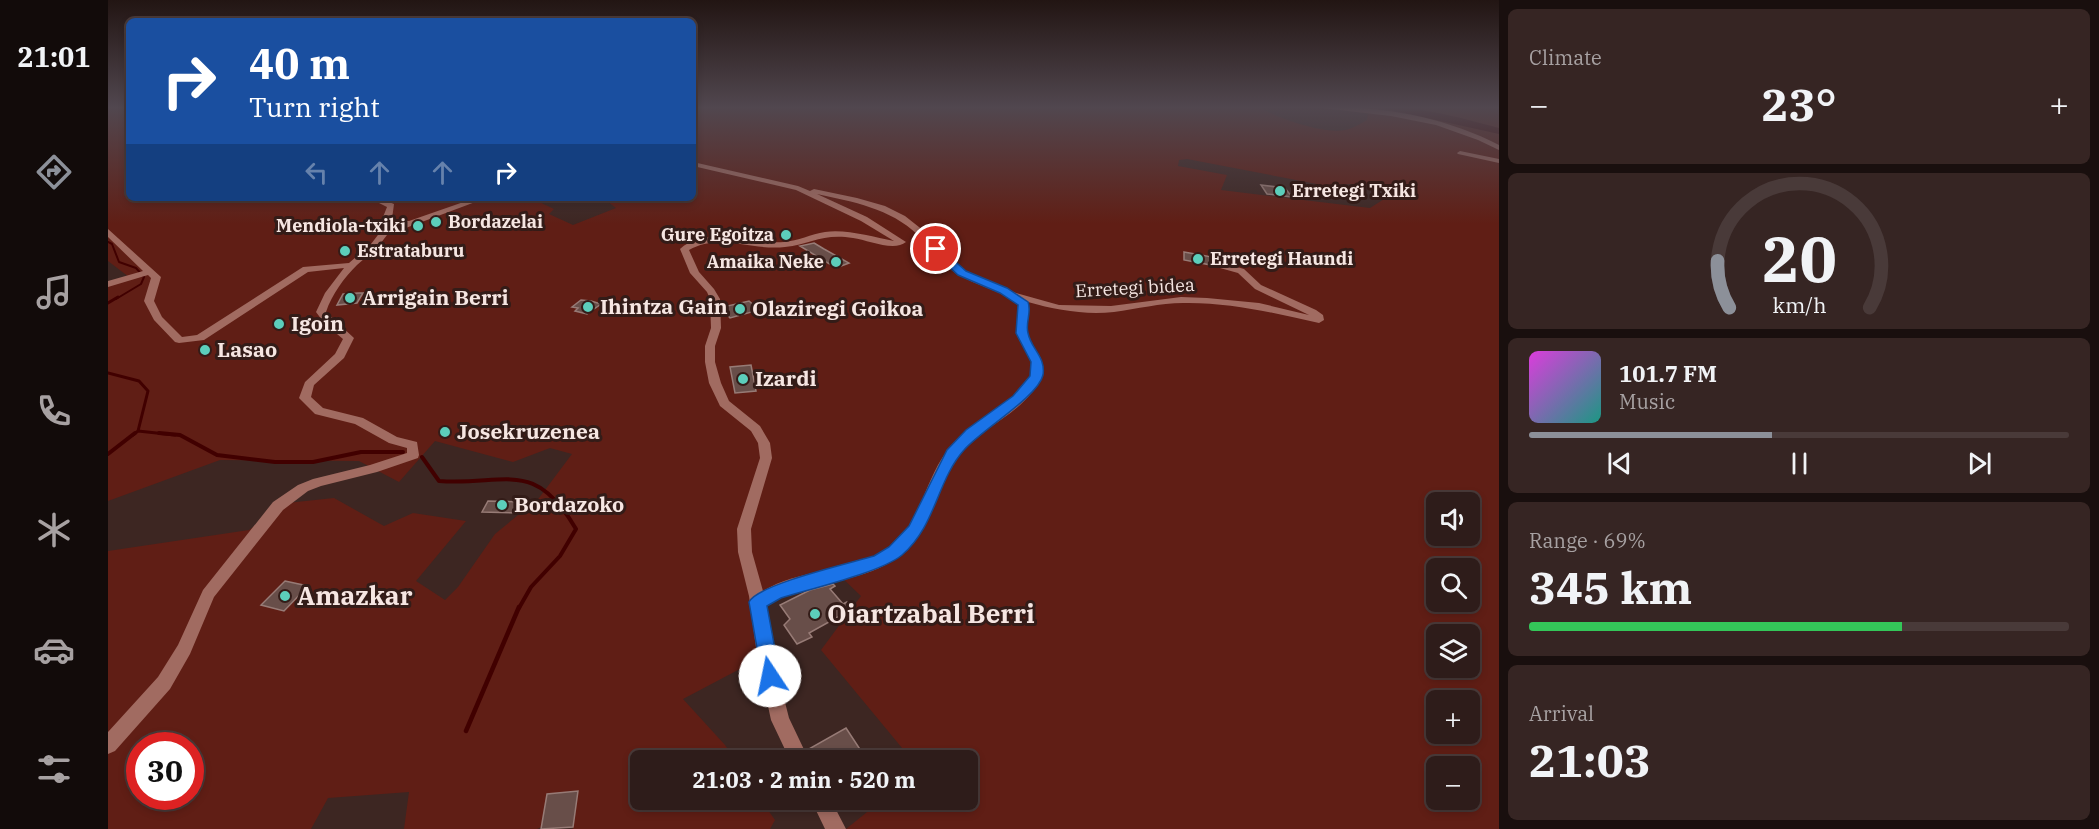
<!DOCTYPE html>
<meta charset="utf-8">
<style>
:root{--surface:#2e1c1a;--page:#362523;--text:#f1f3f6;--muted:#a7a1a2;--line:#493a39;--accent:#8c9099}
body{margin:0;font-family:"IBM Plex Serif",serif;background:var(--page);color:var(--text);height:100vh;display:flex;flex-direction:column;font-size:22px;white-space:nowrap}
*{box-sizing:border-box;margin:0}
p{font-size:20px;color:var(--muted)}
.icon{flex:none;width:33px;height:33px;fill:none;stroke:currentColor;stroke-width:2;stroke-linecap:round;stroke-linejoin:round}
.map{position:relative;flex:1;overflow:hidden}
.drawer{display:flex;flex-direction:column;gap:9px;padding:9px;background:#190f0e;width:600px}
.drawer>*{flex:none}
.top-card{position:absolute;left:18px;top:18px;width:570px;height:183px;border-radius:9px;box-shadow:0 3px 9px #0003,0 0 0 2px var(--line);background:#1a4fa0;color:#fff;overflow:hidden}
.controls{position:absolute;left:1318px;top:492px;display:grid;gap:12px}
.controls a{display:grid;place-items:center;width:54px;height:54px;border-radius:9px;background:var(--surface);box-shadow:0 3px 9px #0003,0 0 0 2px var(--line);font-size:30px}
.speed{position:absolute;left:18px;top:732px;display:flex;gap:12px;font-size:30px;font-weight:700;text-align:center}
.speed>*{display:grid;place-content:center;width:78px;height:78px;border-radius:50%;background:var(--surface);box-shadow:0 3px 9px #0003,0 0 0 2px var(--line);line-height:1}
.speed .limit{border:9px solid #d22;background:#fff;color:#111}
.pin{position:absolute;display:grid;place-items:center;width:51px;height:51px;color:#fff;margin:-26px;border:3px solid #fff;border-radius:50%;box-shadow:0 2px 6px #0007}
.me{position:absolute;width:66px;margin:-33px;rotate:349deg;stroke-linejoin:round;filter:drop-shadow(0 0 4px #0008)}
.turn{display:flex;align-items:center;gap:21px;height:126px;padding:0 24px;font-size:27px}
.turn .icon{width:78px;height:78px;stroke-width:2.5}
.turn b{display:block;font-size:42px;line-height:51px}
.lanes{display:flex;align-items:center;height:57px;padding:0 24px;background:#0003;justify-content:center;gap:30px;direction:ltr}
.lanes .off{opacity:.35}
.big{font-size:45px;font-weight:800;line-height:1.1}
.drawer .widget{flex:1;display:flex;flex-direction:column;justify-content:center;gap:9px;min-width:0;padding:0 21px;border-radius:9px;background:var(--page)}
.drawer .dial{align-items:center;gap:0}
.dial svg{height:156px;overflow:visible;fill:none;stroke:var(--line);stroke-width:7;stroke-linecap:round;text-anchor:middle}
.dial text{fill:var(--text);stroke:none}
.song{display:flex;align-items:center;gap:18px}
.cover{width:72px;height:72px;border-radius:9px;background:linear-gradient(135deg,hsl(300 70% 55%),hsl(170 70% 35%))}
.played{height:6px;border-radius:3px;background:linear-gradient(90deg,var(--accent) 45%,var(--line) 45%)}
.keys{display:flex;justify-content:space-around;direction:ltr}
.heat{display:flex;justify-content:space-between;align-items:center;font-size:33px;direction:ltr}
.charge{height:9px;border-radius:4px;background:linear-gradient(90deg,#34c759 69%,var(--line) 0)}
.trip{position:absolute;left:522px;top:750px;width:348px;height:60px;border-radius:9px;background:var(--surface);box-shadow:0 3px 9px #0003,0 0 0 2px var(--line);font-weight:800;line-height:60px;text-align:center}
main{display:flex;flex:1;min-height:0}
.tabs{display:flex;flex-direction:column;width:108px;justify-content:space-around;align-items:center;background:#120b0a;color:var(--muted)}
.tabs .icon{width:42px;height:42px}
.tabs .selected{color:var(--accent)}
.tabs b{font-size:27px;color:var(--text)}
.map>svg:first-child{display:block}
.green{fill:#601e15;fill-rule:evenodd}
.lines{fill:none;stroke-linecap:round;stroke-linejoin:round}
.stream-far3{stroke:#410000;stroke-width:2}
.stream-far2{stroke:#410000;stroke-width:3}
.stream-far1{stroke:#410000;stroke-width:4}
.stream{stroke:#410000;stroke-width:4.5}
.river{fill:#410000;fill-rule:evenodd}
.building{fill:#684e49;stroke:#977b76;stroke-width:1.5}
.minor{fill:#a16b61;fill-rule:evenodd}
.route{fill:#1a73e8;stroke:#114b97;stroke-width:1.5}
.poi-dot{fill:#5ccebb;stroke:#331c18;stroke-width:2}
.labels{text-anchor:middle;stroke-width:6;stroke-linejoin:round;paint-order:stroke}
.far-poi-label{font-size:18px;font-weight:bold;fill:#f6e6e2;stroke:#331c18;text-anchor:start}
.far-street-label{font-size:18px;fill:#f6e6e2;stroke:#331c18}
.poi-label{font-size:21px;font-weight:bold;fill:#f6e6e2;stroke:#331c18;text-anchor:start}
.near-poi-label{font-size:26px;font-weight:bold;fill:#f6e6e2;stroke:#331c18;text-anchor:start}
</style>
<main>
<nav class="tabs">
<b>21:01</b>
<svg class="icon selected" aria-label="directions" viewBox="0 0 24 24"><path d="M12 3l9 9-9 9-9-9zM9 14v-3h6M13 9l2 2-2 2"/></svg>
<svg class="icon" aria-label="music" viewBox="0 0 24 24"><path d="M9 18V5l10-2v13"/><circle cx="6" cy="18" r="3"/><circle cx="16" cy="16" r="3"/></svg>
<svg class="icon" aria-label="phone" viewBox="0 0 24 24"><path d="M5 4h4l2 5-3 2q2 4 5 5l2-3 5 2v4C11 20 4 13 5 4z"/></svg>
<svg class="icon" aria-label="climate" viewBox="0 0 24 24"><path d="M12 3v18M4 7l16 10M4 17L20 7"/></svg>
<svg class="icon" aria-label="car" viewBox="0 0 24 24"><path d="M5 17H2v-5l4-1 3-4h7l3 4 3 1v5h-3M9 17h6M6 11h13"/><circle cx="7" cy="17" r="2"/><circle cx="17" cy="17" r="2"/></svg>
<svg class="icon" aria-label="filters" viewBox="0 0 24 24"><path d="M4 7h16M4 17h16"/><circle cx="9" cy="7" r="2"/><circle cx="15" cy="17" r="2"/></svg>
</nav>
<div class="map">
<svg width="1391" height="829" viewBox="0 0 1391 829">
<rect width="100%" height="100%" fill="#3d2622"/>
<path class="green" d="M0 108H21V198H427L425 199 446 209 441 214 465 225 508 208 495 198H585V108H1153C1171 119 1220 136 1241 129 1247 127 1253 123 1259 120L1260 113 1217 108H1391V829H738L774 800H860V760H804L713 650 753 596 728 572 662 592 647 661 575 699 617 745 627 760H532V800H653L667 820 662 829H465L458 816 429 829H296L301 792 220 798 203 829H0V551L141 530 179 503 226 498 276 526 305 513 358 521 308 581 337 600 350 587 387 534 431 498 464 454 442 448 405 462 327 441 291 482 251 461 112 460 0 501V283L21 277 0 261ZM1079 159 1214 185 1242 184 1292 189 1262 208 1113 190 1119 175 1070 166 1071 160ZM1329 502H1362V536H1329ZM1329 568H1362V602H1329ZM1329 634H1362V668H1329ZM1329 700H1362V734H1329ZM32 746H82V796H32ZM1329 766H1362V800H1329Z"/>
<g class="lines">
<path class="stream-far3" d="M0 242 4 244 11 262 28 268 36 277 33 284 8 299"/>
<path class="stream-far2" d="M0 303 10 297
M0 373 31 381 40 391 30 431 25 435
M30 431 67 435"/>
<path class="stream-far1" d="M51 433 72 435 109 455 167 462H205L253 452H295
M0 454 27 433
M314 457 331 481C398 486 426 457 468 529L452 556 423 587 411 608"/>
<path class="stream" d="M358 731 411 607"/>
<path class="river" d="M1274 108C1313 106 1353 118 1391 128V134Z"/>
</g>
<path class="building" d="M1153 185 1177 188 1184 197 1159 194Z
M706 243 716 249 741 263 728 268 692 246Z
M1076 252 1104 257 1103 265 1076 260Z
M251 293H255L249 303 229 305 235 294Z
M473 300 483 301 493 304 479 314 467 311 470 308 464 307Z
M592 301 596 310 579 315 574 304Z
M641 301 651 310 622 318 615 310V307Z
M643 365 648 391 627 393 622 367Z
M380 501 416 502 411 513 374 512Z
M177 581 200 586 176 611 153 605Z
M725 584 727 586 722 589 735 604 739 602 746 608 701 633 704 637 689 644 676 625 682 619 672 605 702 590Z
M738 728 759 760H703L699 750Z
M470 791 465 827 433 829 439 794Z"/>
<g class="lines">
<path class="minor" d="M1214 108C1273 105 1339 118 1391 145V150L1370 140 1328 125 1283 116Z
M1352 151 1391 159V163L1350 154 1349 153Z
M585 162 690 186 702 191 706 189 749 198 777 206 797 216 816 231 843 261 857 271 908 293 951 305 1003 306 1073 297 1099 298 1151 303 1201 315 1147 289 1130 273 1112 268 1110 266 1115 263 1136 269 1153 285 1208 310 1215 315 1216 320 1211 323C1166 313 1121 302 1075 303 1052 303 1029 309 1006 312 976 315 948 310 920 302 922 313 916 326 921 338 926 350 939 360 934 375 919 413 873 426 849 456 824 489 824 535 786 560 748 585 697 580 658 605L665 655 681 718 701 760H682L663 720 649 655 641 596 630 552 629 529 652 458 650 443 643 431 612 406 601 383 597 362V346L603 328 602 299 599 292 582 273 572 249C598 225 645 245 676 242 690 241 703 234 717 232 739 229 764 237 786 241L753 221 688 190 585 166ZM709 194C745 202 782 208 810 235 824 248 833 264 849 274 869 286 893 290 911 305 910 315 907 327 910 337 914 348 926 357 924 370 920 400 859 426 839 451 814 484 812 532 773 553 737 573 691 569 655 591L644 552 643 529 664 458 662 443 652 426 621 401 613 383 607 362V346L613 328 612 299 606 289 591 272 581 250C611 233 645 251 677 247 703 244 715 233 745 238 760 240 786 252 798 242L759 217Z
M261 198H271L286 204 284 219 301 221 367 198H378L279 235C271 247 260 255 249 265 236 278 224 294 218 312L246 338 236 358 206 385 203 397 215 408 255 418 289 437 309 442 311 455 310 458 269 472 213 486 200 491 175 510 106 597 82 654 62 689 7 751 0 754V732L50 677 70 645 95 590 165 502 190 485 205 479 262 465 299 453V448L281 443 247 424 207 414 191 398 197 382 227 354 235 339 217 324 208 312 217 293 236 268 200 272 96 340 71 343 67 342 46 320 36 301 43 278 40 275 0 287V281L35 271 0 237V229L53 277 46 301 54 317 74 337 89 335 195 267 241 263 263 244 273 231 291 225 278 223 275 217 279 207Z
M703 800H723L738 829H717Z"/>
</g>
<linearGradient id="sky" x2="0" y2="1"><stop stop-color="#221513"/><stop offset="0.48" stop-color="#51474f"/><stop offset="1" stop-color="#51474f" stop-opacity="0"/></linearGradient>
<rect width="1391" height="224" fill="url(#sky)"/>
<path class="route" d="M824 247H831L858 271 899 288 920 302C924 312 917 323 920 333 923 349 938 357 935 375 930 397 873 430 856 450 829 480 828 526 794 555 774 572 702 589 673 598L659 606 672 676 669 683 662 685 655 683 641 602C650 584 743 563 766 556L781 547 801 526 839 450 858 430 905 396 922 376 923 362 908 333 910 305 892 293 850 275 824 251Z"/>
<g class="poi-dot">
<circle cx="1172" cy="191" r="6"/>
<circle cx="328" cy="222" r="6"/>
<circle cx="310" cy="226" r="6"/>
<circle cx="678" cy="235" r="6"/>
<circle cx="237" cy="251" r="6"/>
<circle cx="1090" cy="259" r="6"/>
<circle cx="728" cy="262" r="6"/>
<circle cx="242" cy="298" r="6"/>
<circle cx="480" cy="307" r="6"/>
<circle cx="632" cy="309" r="6"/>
<circle cx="171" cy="324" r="6"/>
<circle cx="97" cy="350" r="6"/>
<circle cx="635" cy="379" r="6"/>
<circle cx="337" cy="432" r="6"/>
<circle cx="394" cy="505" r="6"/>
<circle cx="177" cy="596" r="6"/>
<circle cx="707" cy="614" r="6"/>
</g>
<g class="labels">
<g class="far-poi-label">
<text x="1184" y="197">Erretegi Txiki</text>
<text x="340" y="228">Bordazelai</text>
<text x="298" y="232" text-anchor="end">Mendiola-txiki</text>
<text x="666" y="241" text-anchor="end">Gure Egoitza</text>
<text x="249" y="257">Estrataburu</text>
<text x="1102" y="265">Erretegi Haundi</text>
<text x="716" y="268" text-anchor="end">Amaika Neke</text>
</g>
<g class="far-street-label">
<text transform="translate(1027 288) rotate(-3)" y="6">Erretegi bidea</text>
</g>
<g class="poi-label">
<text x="254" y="305">Arrigain Berri</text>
<text x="492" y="314">Ihintza Gain</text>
<text x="644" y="316">Olaziregi Goikoa</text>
<text x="183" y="331">Igoin</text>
<text x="109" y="357">Lasao</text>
<text x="647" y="386">Izardi</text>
<text x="349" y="439">Josekruzenea</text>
<text x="406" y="512">Bordazoko</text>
</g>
<g class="near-poi-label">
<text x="189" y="605">Amazkar</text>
<text x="719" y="623">Oiartzabal Berri</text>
</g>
</g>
</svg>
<div class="controls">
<a><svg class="icon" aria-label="sound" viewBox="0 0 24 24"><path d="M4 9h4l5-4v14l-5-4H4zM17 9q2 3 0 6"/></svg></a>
<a><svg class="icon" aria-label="search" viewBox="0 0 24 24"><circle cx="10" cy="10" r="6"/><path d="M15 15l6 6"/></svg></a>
<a><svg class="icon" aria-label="layers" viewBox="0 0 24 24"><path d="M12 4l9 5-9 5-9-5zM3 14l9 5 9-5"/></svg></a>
<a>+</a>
<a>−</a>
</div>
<div class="speed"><div class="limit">30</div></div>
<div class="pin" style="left:828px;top:249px;background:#d93025"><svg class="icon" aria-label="arrive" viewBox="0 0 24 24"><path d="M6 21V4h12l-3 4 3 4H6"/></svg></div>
<svg class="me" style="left:662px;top:676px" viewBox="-20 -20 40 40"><circle r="19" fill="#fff"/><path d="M0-13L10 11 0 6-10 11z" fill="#1a73e8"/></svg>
<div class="trip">21:03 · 2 min · 520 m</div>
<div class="top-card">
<div class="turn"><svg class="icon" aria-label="right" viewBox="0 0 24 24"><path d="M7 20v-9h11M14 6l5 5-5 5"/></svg><div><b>40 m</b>Turn right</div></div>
<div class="lanes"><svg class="icon off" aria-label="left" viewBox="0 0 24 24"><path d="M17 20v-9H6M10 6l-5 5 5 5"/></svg><svg class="icon off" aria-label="ahead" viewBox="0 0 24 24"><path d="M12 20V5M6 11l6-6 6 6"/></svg><svg class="icon off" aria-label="ahead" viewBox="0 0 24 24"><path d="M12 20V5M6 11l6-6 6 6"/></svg><svg class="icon" aria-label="right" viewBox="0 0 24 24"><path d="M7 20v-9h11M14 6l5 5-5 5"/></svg></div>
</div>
</div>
<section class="drawer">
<div class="widget"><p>Climate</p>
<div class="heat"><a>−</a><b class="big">23°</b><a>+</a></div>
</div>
<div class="widget dial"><svg viewBox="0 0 100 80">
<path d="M14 69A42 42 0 1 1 86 69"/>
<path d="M14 69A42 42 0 0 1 8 45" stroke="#8c9099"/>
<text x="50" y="56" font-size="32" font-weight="700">20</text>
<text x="50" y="72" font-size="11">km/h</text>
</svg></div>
<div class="widget">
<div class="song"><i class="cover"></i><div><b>101.7 FM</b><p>Music</p></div></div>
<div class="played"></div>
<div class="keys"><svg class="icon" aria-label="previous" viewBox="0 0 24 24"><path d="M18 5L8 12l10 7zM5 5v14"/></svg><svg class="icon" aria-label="pause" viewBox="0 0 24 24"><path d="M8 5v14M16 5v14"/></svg><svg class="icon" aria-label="next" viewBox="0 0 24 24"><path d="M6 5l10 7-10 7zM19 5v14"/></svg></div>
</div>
<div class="widget"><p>Range · 69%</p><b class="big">345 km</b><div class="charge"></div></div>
<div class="widget"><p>Arrival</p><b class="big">21:03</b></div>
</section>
</main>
